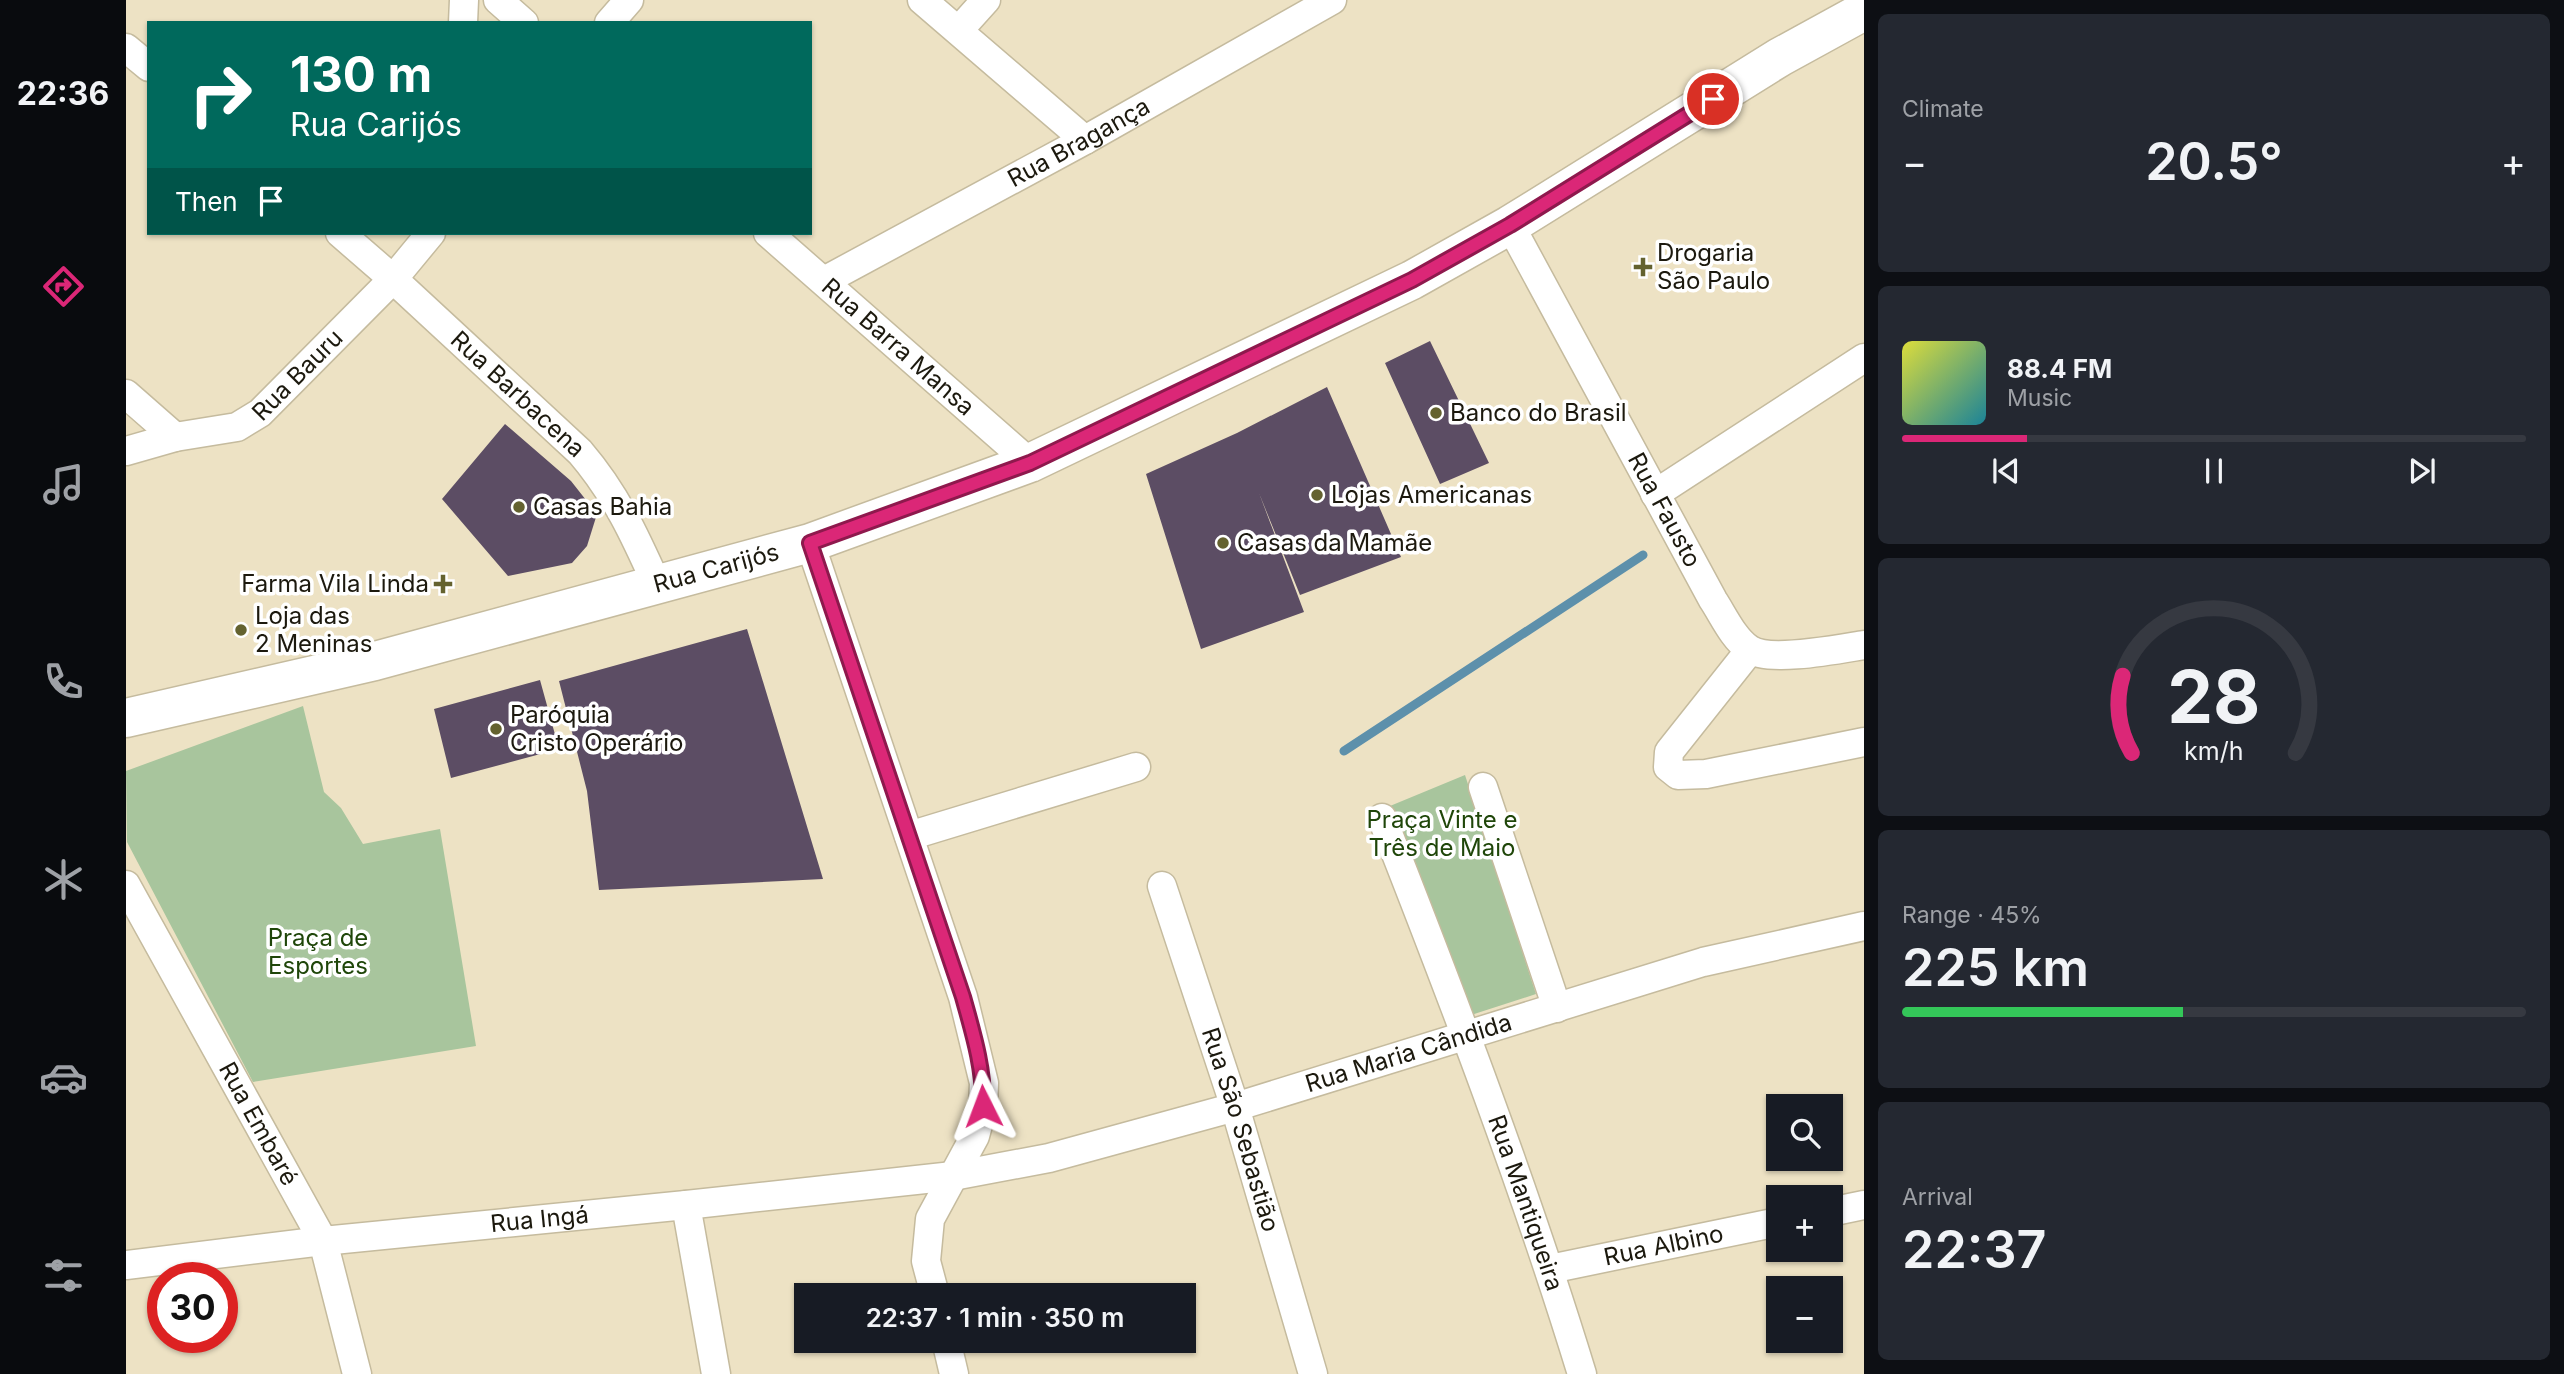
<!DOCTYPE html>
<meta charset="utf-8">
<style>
:root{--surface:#171b24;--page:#242831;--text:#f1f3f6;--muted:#9ea1a6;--line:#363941;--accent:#db2777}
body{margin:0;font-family:Inter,sans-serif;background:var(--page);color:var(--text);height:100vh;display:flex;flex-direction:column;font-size:26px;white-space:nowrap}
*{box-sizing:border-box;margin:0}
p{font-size:23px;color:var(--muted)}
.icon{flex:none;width:38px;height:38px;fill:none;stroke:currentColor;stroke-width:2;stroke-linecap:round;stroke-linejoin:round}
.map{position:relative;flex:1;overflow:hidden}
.panel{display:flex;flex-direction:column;gap:14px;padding:14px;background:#0d0f14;width:700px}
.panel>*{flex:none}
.top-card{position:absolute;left:21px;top:21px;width:665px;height:214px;border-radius:0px;box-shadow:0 2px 5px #0004;background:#00695c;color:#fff;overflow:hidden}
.tools{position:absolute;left:1640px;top:1094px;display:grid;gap:14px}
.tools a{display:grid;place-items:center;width:77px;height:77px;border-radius:0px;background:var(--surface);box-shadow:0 2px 5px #0004;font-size:35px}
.speed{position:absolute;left:21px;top:1262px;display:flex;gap:14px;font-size:35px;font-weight:700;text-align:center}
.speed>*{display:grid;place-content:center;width:91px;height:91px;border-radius:50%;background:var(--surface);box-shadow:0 2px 5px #0004;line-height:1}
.speed .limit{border:10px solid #d22;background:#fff;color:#111}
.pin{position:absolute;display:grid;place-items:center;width:60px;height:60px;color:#fff;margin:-30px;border:4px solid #fff;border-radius:50%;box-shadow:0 2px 7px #0007}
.me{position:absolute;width:77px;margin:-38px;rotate:357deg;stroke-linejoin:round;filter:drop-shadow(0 0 5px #0008)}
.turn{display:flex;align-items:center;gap:24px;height:147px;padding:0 28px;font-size:32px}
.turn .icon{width:91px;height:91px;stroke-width:2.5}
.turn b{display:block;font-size:49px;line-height:60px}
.then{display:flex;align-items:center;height:66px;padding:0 28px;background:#0003;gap:14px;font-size:26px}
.big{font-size:52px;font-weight:600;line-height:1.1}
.panel .tile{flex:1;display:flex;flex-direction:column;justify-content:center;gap:10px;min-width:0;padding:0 24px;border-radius:10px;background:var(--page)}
.panel .dial{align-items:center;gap:0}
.dial svg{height:182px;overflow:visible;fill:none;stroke:var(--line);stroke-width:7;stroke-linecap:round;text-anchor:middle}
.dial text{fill:var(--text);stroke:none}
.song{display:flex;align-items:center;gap:21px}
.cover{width:84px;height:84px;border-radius:10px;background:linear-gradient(135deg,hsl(60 70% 55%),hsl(190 70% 35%))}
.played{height:7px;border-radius:4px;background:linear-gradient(90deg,var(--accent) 20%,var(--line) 20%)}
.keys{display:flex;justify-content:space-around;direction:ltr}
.heat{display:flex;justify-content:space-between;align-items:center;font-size:38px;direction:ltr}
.charge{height:10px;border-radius:5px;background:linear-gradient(90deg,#34c759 45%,var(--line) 0)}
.trip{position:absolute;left:668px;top:1283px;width:402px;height:70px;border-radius:0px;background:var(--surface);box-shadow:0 2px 5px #0004;font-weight:600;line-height:70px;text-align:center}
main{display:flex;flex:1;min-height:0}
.menu{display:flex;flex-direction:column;width:126px;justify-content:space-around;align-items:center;background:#090b0e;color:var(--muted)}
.menu .icon{width:49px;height:49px}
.menu .on{color:var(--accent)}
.menu b{font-size:32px;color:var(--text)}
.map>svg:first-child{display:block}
.green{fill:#a8c59d}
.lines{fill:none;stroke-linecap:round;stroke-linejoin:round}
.stream{stroke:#5d90ab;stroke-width:9}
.building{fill:#5c4d64}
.minor-casing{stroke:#c5bb9e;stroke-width:31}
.primary-casing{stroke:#c5bb9e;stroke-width:41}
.minor{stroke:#fff;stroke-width:28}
.primary{stroke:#fff;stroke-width:38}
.route-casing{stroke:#8e194d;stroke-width:18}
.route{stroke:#db2777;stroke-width:12}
.poi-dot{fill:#64622f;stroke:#fff;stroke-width:2.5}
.labels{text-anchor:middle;stroke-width:7;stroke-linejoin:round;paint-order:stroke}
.street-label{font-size:24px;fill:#1c190e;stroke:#fff}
.poi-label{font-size:24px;fill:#1c190e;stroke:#fff;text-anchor:start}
.park-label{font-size:24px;fill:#1f4609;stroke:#fff}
</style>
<main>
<nav class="menu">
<b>22:36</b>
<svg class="icon on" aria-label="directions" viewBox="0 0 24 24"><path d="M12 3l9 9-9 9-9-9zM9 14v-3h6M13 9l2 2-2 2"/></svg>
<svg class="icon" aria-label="music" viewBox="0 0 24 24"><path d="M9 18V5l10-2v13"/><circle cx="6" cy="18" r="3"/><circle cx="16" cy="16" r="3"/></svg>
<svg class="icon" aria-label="phone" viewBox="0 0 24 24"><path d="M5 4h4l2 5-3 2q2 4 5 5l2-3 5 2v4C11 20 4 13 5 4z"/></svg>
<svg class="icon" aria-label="climate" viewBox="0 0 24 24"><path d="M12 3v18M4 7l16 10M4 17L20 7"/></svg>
<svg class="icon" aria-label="car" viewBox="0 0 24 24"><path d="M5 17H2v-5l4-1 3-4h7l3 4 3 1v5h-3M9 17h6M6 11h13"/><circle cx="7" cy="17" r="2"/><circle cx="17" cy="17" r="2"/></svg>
<svg class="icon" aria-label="filters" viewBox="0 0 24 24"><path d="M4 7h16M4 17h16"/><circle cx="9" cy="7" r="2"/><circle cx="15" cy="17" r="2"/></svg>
</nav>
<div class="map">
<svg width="1738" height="1374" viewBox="0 0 1738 1374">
<rect width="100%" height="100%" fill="#ede2c4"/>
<path class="green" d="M177 706 198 792 215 808 237 844 314 829 350 1046 127 1082 1 842 0 771Z
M1339 775 1410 994 1342 1016 1264 806Z"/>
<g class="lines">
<path class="stream" d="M1218 751 1517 555"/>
</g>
<path class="building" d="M1304 341 1363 463 1314 484 1259 363Z
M1201 387 1275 557 1174 595 1133 493 1178 612 1075 649 1020 474 1111 433Z
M379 424 445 481 471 514 461 546 446 563 382 576 316 499Z
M621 629 697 879 473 890 461 791 433 681Z
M414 680 433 749 325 778 308 709Z"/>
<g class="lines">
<defs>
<g id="minor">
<path d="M372 0 398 23"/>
<path d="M796 0 959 140"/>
<path d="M337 23 338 0"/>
<path d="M483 23 503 0"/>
<path d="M833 30 860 0"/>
<path d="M0 48 23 67"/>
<path id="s1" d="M1384 225 1587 600C1597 615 1607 638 1623 649 1643 663 1713 649 1738 645"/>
<path id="s2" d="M214 233 267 279 454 452C490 494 509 536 531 585"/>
<path id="s3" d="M642 233 904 463"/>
<path id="s4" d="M698 281 959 140 1206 0"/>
<path d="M0 394 49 437"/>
<path id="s5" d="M0 451 49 437 111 427 134 413 267 279 305 233"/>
<path d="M1529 494 1738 358"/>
<path d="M684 543 837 997 858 1083 857 1106 849 1136 804 1219 800 1261 809 1295"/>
<path d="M1624 650 1543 752 1542 767 1552 775 1580 774 1738 742"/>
<path d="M1357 787 1431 1008"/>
<path id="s6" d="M1256 818C1328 1001 1398 1185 1456 1374"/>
<path d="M783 836 1010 767"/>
<path id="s7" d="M0 885 197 1241 231 1374"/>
<path id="s8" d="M1036 886 1109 1107 1187 1374"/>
<path d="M560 1205 590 1374"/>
<path d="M1704 1212 1738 1205"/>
<path id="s9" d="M0 1265 197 1241 560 1205 827 1176 923 1158 1109 1107 1577 962 1738 926"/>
<path id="s10" d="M1424 1269 1652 1222"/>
<path d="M820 1340 828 1374"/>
</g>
<g id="primary">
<path id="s11" d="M0 718 249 661 684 543 904 463 1286 280 1384 225 1654 57 1738 11"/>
</g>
</defs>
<use href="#minor" class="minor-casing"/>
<use href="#primary" class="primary-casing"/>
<use href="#minor" class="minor"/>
<use href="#primary" class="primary"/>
</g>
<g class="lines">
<defs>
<path id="route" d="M857 1106C858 1068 847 1033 837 997L684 543 904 463 1286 280 1384 225 1587 99"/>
</defs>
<use href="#route" class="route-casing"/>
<use href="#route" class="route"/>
</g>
<g class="poi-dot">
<path d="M1513.5 256.5h7v7h7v7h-7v7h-7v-7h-7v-7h7z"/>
<circle cx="1310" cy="413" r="7"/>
<circle cx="1191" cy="495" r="7"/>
<circle cx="393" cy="507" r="7"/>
<circle cx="1097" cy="543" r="7"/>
<path d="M313.5 573.5h7v7h7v7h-7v7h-7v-7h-7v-7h7z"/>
<circle cx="115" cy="630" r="7"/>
<circle cx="370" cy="729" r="7"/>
</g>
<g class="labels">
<g class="street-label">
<text dy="8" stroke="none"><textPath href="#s4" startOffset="290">Rua Bragança</textPath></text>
<text dy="8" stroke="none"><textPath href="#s3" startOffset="173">Rua Barra Mansa</textPath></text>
<text dy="8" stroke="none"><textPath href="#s5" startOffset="194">Rua Bauru</textPath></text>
<text dy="8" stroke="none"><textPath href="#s2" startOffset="240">Rua Barbacena</textPath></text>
<text dy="8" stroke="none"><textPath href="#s1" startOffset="324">Rua Fausto</textPath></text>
<text dy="8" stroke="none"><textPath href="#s11" startOffset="609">Rua Carijós</textPath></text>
<text dy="8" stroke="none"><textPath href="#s9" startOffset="1304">Rua Maria Cândida</textPath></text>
<text dy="8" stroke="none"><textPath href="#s7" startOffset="273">Rua Embaré</textPath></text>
<text dy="8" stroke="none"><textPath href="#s8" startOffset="256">Rua São Sebastião</textPath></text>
<text dy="8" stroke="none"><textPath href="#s6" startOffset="411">Rua Mantiqueira</textPath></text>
<text dy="8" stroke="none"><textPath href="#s9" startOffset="416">Rua Ingá</textPath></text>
<text dy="8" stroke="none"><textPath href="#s10" startOffset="116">Rua Albino</textPath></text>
</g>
<g class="poi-label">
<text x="1531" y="261">Drogaria<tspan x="1531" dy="28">São Paulo</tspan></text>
<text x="1324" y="421">Banco do Brasil</text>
<text x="1205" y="503">Lojas Americanas</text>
<text x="407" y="515">Casas Bahia</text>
<text x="1111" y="551">Casas da Mamãe</text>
<text x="303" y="592" text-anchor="end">Farma Vila Linda</text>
<text x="129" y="624">Loja das<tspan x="129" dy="28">2 Meninas</tspan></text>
<text x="384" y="723">Paróquia<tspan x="384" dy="28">Cristo Operário</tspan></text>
</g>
<g class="park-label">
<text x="1316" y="828">Praça Vinte e<tspan x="1316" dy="28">Três de Maio</tspan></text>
<text x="192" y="946">Praça de<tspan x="192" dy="28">Esportes</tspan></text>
</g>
</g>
</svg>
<div class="tools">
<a><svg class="icon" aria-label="search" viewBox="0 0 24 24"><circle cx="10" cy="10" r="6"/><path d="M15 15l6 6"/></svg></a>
<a>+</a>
<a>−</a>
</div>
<div class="speed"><div class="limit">30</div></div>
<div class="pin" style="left:1587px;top:99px;background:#d93025"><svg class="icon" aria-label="arrive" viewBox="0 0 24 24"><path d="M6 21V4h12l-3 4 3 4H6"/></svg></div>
<svg class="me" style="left:857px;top:1106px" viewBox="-20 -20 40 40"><path d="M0-17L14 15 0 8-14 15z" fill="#db2777" stroke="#fff" stroke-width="4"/></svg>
<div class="trip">22:37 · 1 min · 350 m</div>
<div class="top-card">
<div class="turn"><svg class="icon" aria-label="right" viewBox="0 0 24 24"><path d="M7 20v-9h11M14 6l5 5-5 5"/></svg><div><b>130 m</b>Rua Carijós</div></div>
<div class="then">Then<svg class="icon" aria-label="arrive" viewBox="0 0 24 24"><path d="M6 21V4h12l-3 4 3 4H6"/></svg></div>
</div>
</div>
<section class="panel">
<div class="tile"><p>Climate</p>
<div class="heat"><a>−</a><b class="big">20.5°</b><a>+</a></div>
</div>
<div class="tile">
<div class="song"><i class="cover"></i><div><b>88.4 FM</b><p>Music</p></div></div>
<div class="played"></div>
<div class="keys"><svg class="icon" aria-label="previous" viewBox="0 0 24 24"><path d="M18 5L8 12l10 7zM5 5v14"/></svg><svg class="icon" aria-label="pause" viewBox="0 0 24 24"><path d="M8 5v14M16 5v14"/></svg><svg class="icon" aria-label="next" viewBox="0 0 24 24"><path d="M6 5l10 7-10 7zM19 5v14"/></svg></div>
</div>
<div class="tile dial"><svg viewBox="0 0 100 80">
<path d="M14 69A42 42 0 1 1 86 69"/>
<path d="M14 69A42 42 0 0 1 10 35" stroke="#db2777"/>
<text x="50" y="56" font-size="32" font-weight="700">28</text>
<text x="50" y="72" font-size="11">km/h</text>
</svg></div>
<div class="tile"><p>Range · 45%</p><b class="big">225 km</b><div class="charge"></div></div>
<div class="tile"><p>Arrival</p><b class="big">22:37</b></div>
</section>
</main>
